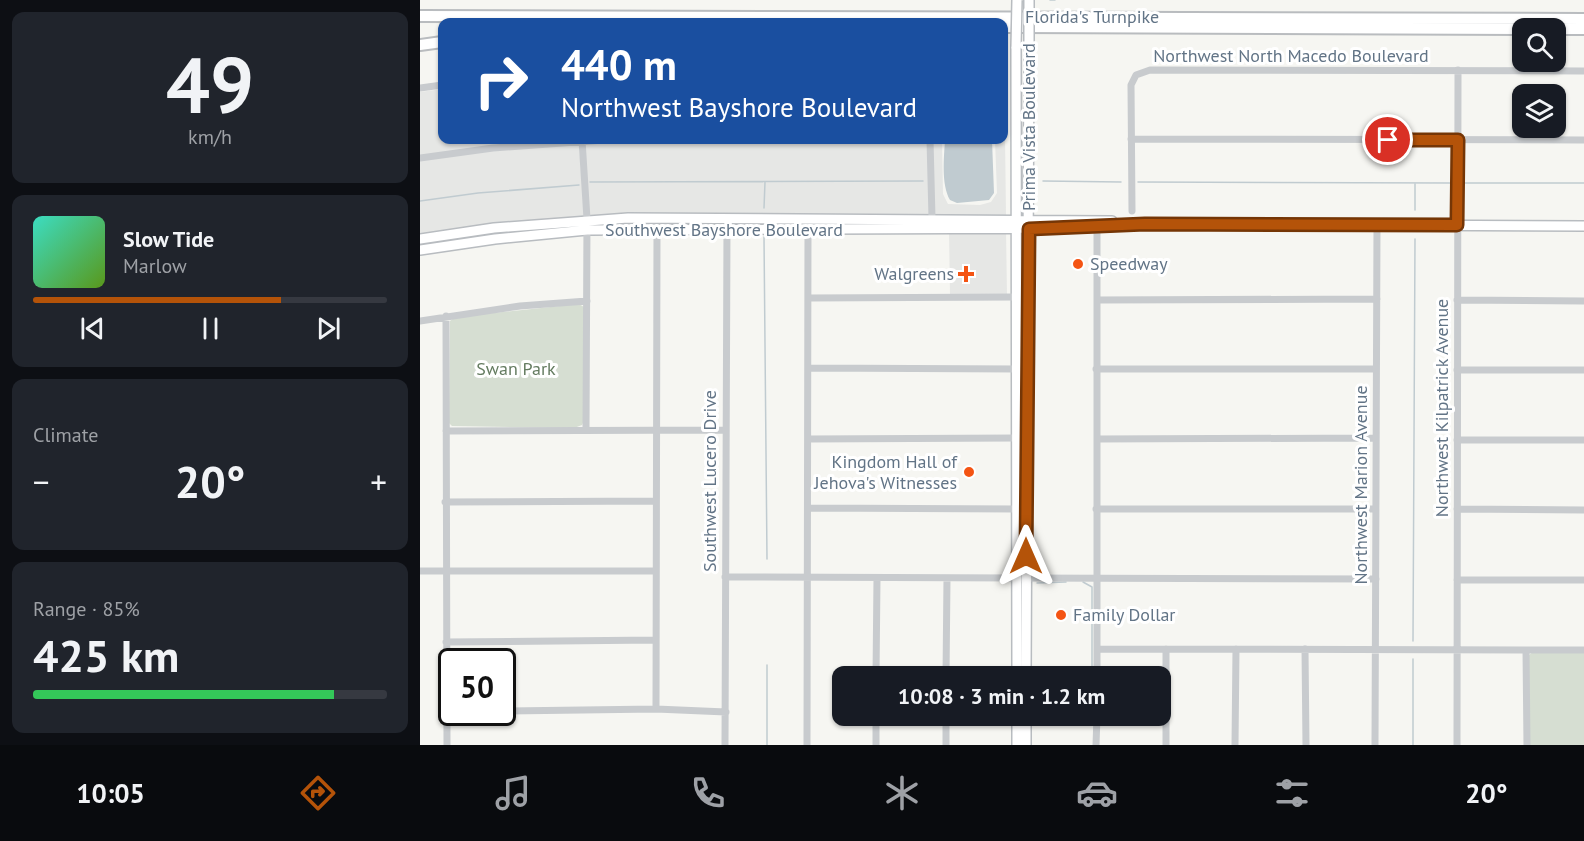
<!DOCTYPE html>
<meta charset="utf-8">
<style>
:root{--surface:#171b24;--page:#20242c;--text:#f1f3f6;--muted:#9ea1a6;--line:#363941;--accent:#b45309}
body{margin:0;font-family:"PT Sans",sans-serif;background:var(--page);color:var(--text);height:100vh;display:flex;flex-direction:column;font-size:22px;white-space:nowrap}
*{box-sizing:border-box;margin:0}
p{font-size:20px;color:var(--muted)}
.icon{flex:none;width:33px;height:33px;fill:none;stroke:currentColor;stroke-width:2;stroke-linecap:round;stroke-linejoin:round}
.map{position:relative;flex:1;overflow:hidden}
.drawer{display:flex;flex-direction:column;gap:12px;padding:12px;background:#0d0f14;width:420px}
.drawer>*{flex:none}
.hud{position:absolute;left:18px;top:18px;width:570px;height:126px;border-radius:12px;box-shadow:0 2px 4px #0004;background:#1a4fa0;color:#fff;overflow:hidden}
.fabs{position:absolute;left:1092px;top:18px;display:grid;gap:12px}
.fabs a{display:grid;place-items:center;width:54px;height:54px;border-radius:12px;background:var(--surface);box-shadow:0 2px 4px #0004;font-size:30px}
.speed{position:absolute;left:18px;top:648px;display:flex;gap:12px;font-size:30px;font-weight:700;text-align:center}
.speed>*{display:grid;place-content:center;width:78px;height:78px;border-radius:50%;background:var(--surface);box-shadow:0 2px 4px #0004;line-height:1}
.speed .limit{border:3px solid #111;border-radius:9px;background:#fff;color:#111}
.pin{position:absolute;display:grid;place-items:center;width:51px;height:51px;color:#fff;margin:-26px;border:3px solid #fff;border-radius:50%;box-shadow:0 2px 6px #0007}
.me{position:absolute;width:66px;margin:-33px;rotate:0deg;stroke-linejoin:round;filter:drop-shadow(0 0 4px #0008)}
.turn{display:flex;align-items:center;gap:21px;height:126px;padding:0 24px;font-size:27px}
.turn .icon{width:78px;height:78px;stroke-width:2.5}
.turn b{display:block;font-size:42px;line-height:51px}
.big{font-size:45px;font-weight:700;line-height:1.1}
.drawer .tile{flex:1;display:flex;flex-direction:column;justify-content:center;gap:9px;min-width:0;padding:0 21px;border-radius:12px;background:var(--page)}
.drawer .dial{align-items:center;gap:0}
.dial b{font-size:78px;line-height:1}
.song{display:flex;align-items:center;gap:18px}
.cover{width:72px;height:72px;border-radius:9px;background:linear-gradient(135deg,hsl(170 70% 55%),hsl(90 70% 35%))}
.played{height:6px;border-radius:3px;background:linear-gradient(90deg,var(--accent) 70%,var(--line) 70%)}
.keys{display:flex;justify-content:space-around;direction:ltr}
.heat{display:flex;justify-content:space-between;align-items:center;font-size:33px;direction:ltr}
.charge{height:9px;border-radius:4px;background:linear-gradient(90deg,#34c759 85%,var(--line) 0)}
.trip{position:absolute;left:412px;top:666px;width:339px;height:60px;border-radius:12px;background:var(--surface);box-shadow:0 2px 4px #0004;font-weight:700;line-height:60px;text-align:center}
.menu{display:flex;height:96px;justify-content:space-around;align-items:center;background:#090b0e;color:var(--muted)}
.menu .icon{width:42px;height:42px}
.menu .on{color:var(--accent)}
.menu b{font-size:27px;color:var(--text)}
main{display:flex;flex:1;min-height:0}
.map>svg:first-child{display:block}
.built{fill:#e6e7e5}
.green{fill:#d6ded2}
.water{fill:#c0cbd0}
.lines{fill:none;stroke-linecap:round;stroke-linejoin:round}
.stream{stroke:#c0cbd0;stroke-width:1.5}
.major-casing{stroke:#b8bcc0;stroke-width:12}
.highway-casing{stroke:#b9bcbf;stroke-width:14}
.minor{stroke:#c8cbce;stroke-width:7}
.major{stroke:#fff;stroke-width:9}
.highway{stroke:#fff;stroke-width:10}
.major-bridge-casing{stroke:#b8bcc0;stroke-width:12;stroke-linecap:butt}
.major-bridge{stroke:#fff;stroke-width:9}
.route-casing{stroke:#753606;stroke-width:15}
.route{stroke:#b45309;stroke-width:10}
.poi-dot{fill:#f45413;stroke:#fff;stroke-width:2}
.labels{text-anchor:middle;stroke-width:6;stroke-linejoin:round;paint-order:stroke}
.street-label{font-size:18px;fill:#627486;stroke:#fff}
.poi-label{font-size:18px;fill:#627486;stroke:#fff;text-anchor:start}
.park-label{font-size:18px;fill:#657c61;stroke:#fff}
</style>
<main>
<section class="drawer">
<div class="tile dial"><b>49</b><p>km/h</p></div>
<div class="tile">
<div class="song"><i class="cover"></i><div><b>Slow Tide</b><p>Marlow</p></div></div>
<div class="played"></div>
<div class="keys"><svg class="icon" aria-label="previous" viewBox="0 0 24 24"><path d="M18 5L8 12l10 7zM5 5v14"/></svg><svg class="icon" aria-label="pause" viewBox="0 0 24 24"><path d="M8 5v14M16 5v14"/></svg><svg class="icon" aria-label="next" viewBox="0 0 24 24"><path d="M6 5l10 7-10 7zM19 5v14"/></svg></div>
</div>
<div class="tile"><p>Climate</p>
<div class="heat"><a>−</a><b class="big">20°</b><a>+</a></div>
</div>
<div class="tile"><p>Range · 85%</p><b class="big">425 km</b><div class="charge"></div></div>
</section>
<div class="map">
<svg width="1164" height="745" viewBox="0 0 1164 745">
<rect width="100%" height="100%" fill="#f6f6f2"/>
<path class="built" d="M584 54 586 216 470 214 169 217 165 143 229 140H522L523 194 528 204 560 205 571 202 577 193 575 140H584Z
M22 89V140H141L73 145 0 156V92Z
M159 143 164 217 0 237V161L74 150Z
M586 230 587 295H530L529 231Z"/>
<path class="green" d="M159 304 164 307V421L162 425 154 428 32 426 29 423 30 321 35 317Z
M1164 651V745H1109V655L1113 652Z"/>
<path class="water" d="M525 140H572L574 193 569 200 537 203 530 200C521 184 524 157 525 140Z"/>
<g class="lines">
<path class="stream" d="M630 0H635
M623 181 701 182
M170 182 503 181
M718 182 1030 183
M1045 183H1164
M995 184V210
M0 201 58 193 159 185
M344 208 345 182
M344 237 347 559
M663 582 672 587V676
M617 583 646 582
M993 641 995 239
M993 659V745
M347 745V665"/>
<defs>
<path id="major" d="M596 47 597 676
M0 239 74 228 208 218 692 221
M0 250 75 239 167 230 658 228 725 224 1164 226
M606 676 609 47
M597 716V745
M606 716V745"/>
<path id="highway" d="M0 16 1164 19
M584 27 1102 29
M1136 29H1164
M0 45 22 42"/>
</defs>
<use href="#major" class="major-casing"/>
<use href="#highway" class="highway-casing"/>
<path class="minor" d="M0 88 22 85
M711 139 1164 140
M162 140 167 219 166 430
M510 140 512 218
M0 158 73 148 184 140
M712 211 711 85 716 75 730 70 1164 71
M388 298 596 297
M677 300 957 299
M1037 300 1164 301
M26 316 27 745
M0 321 100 306 167 301
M388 368 601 369
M676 369H956
M1037 370H1164
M26 431 305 430
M388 439 597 438
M677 439 956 438
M1037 440H1164
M25 502 236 501
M388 508 597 509
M676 509H956
M1037 509 1164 510
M0 571H236
M305 577 956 579
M1037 580H1164
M26 642 236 640
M677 649 1164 650
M746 649V745
M885 649 886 745
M1106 650 1107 745
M456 676 457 578
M526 676 527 578
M677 676V228
M236 709 237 228
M82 711 236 709 306 712
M305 745 307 226
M387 745 388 229
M456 745V716
M526 745V716
M676 745 677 716
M815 745 816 649
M955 745 957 225
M1037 745 1038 70"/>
<use href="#major" class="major"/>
<use href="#highway" class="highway"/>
<defs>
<path id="major-bridge" d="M596 47 597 0
M609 47V0"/>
</defs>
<use href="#major-bridge" class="major-bridge-casing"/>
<use href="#major-bridge" class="major-bridge"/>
</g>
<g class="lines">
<defs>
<path id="route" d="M606 556 609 229 725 224 1037 225 1038 140H968"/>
</defs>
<use href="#route" class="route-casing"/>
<use href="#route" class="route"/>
</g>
<g class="poi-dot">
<circle cx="658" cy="264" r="6"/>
<path d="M543 265h6v6h6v6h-6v6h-6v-6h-6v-6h6z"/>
<circle cx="549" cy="472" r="6"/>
<circle cx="641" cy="615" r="6"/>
</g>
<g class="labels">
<g class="street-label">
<text x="672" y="23">Florida's Turnpike</text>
<text x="871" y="62">Northwest North Macedo Boulevard</text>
<text transform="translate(609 127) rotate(-90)" y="6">Prima Vista Boulevard</text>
<text x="304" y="236">Southwest Bayshore Boulevard</text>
<text transform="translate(1022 408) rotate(-90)" y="6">Northwest Kilpatrick Avenue</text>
<text transform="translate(290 481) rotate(-90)" y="6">Southwest Lucero Drive</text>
<text transform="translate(941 485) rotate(-90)" y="6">Northwest Marion Avenue</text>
</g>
<g class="poi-label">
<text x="670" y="270">Speedway</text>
<text x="534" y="280" text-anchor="end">Walgreens</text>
<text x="537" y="468" text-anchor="end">Kingdom Hall of<tspan x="537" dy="21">Jehova's Witnesses</tspan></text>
<text x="653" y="621">Family Dollar</text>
</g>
<g class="park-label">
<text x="96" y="375">Swan Park</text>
</g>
</g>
</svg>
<div class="fabs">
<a><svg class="icon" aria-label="search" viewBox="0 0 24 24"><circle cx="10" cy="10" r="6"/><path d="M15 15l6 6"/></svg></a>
<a><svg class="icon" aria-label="layers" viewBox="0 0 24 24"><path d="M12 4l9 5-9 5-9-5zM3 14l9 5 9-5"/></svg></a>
</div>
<div class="speed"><div class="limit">50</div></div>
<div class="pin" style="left:968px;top:140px;background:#d93025"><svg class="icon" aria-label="arrive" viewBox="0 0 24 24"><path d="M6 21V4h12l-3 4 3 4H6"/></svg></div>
<svg class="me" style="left:606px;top:556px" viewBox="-20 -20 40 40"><path d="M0-17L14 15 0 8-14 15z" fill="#b45309" stroke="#fff" stroke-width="4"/></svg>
<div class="trip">10:08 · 3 min · 1.2 km</div>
<div class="hud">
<div class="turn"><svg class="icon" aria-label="right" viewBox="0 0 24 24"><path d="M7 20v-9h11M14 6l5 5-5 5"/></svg><div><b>440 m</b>Northwest Bayshore Boulevard</div></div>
</div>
</div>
</main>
<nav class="menu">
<b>10:05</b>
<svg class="icon on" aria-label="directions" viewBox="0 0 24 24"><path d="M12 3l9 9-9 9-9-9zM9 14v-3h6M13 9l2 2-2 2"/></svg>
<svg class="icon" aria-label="music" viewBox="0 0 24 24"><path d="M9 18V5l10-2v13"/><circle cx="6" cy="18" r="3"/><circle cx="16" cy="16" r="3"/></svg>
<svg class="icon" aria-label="phone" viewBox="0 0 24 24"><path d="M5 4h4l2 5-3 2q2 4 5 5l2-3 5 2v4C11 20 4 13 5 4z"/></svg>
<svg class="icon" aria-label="climate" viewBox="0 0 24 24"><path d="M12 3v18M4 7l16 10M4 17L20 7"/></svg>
<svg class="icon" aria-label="car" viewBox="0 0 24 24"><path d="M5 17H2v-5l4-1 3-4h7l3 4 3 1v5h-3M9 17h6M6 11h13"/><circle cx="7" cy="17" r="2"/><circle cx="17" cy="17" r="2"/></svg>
<svg class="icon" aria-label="filters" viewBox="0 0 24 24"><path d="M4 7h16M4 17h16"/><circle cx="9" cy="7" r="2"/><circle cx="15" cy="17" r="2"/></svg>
<b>20°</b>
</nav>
